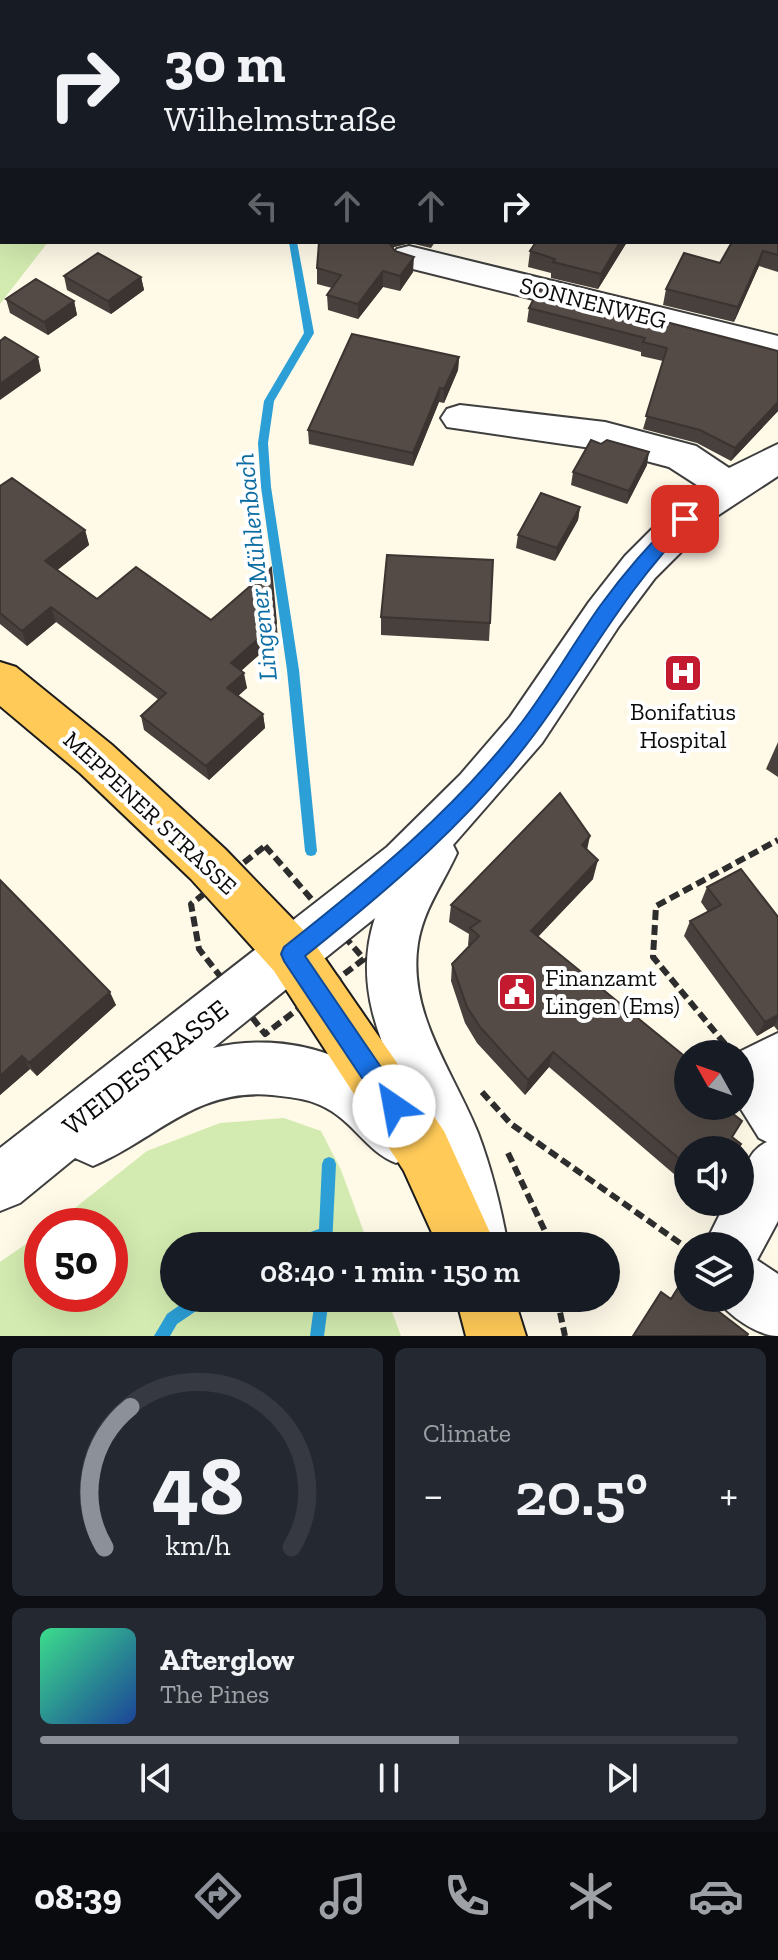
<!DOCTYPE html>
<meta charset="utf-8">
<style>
:root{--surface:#171b24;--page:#242831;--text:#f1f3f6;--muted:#9ea1a6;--line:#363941;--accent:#8c9099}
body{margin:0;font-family:"Zilla Slab",serif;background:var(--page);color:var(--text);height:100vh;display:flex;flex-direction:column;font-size:30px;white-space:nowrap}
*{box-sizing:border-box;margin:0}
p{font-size:26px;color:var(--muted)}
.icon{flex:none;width:44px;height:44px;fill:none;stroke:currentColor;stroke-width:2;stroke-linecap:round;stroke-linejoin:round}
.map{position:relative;height:1336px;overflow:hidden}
.drawer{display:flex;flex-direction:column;gap:12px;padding:12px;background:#0d0f14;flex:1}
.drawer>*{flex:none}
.top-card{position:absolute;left:0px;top:0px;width:778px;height:244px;box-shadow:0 8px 32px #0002;background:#171b24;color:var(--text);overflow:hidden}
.needle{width:52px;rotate:310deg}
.fabs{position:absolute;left:674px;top:1040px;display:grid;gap:16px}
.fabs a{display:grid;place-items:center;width:80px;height:80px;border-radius:50%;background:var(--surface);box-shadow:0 8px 32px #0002;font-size:40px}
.speed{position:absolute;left:24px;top:1208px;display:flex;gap:16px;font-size:40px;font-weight:700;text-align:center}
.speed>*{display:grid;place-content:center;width:104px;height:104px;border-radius:50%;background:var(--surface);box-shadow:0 8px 32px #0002;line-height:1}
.speed .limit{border:12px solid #d22;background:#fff;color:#111}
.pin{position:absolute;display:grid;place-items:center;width:68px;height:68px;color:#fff;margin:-34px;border-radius:16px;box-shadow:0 4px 12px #0006}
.me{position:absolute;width:88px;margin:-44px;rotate:327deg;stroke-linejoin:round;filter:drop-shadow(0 0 6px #0008)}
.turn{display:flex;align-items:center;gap:28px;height:168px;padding:0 32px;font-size:36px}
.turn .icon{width:104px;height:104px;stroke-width:2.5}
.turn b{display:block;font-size:56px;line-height:68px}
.lanes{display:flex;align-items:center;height:76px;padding:0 32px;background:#0003;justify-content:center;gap:40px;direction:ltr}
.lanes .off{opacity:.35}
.big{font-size:60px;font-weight:600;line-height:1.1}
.drawer .tile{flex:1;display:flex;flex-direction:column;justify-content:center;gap:12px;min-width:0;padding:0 28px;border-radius:12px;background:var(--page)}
.drawer .dial{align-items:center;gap:0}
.dial svg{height:208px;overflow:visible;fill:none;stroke:var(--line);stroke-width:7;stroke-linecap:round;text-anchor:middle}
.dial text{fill:var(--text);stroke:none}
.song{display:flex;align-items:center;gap:24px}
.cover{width:96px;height:96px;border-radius:12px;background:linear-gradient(135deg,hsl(150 70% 55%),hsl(220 70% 35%))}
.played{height:8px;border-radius:4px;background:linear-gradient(90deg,var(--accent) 60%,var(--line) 60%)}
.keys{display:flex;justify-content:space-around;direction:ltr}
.heat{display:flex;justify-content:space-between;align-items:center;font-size:44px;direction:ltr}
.drawer .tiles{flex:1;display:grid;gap:12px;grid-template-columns:1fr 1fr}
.tile:last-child{grid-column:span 2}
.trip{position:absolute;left:160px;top:1232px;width:460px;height:80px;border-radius:40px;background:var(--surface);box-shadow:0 8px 32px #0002;font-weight:600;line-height:80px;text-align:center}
.dock{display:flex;height:128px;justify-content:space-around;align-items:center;background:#090b0e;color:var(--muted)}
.dock .icon{width:56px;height:56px}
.dock .on{color:var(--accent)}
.dock b{font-size:36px;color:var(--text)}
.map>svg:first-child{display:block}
.green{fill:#d3ebb0}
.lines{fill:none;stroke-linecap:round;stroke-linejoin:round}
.stream{fill:#2b9fd6;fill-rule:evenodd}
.minor-casing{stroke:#3e3e3e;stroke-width:4}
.major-casing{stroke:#1c1c1c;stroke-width:4}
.path-far1{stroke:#2d2d2d;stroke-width:4;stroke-dasharray:6 3;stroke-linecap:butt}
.path{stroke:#2d2d2d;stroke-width:6;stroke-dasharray:10 5;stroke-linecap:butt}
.minor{fill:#fff;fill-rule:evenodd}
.major{fill:#ffca58;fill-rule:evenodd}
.wall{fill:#48403c}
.shaded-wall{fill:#3b3431}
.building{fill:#544b46;stroke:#3b3431;stroke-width:2}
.route{fill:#1a73e8;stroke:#114b97;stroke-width:2}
.labels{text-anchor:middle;stroke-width:8;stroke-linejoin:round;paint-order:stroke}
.street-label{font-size:24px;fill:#0b0b0b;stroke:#fff}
.poi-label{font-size:24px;fill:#0b0b0b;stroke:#fff}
.water-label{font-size:26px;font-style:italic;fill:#0d6da3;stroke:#fff}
.near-street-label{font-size:28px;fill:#0b0b0b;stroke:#fff}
</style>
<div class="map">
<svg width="778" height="1336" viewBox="0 0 778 1336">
<rect width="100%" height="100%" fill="#fff9e8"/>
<path class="green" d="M0 0H646L648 2H2V242H48L0 304Z
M284 1118 321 1131 341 1170 369 1246H174V1298H387L401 1336H0V1262L42 1233V1294H110V1226H52L147 1151 220 1123Z"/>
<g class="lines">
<path class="stream" d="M523 0H531L533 2H525Z
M289 242H297L314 333 274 401 268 443 271 487 299 670 317 851 315 855 311 856 307 855 305 851 287 670 261 487 258 443 264 401 304 333Z
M329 1157 334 1159 336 1164 332 1246H318V1244L312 1246H283L285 1241 319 1229 322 1164 324 1159Z
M190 1298H210L208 1303 177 1324 170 1336H154L167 1314Z
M315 1298H329L324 1336H310Z"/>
<defs>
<path id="minor" d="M765 0H778V15L776 2H763Z
M776 96H778V115H776Z
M409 246 778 336V360L397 265 392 257 397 249Z
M460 405 605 422 696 446 729 468 778 444V476L717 516 655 578 619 626 542 743 453 845 457 853C443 884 424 908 418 943 407 1013 453 1071 478 1133 492 1170 501 1208 508 1246H450C443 1202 434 1158 416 1117L423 1136 415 1155 396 1163C365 1151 354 1120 320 1105 305 1098 288 1097 272 1095 195 1088 157 1139 93 1166L75 1158 20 1203 0 1211V1148L387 847 460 775 510 717 589 602 625 556 667 514 700 487 669 467 605 450 447 427 441 418 447 409ZM375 918C351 990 385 1052 415 1116 371 1056 285 1030 213 1048Z
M778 1033V1221L757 1260 778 1274V1336C758 1336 727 1315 717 1298H740V1246H704L726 1202H740C740 1181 745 1151 767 1142L759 1138 739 1106 740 1054H735Z"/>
<path id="major" d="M0 662 16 667 112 745 225 849 310 937 444 1131 496 1246H438L404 1171 274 971 191 879 80 773 0 706Z
M456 1298H514L526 1336H466Z"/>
</defs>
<use href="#minor" class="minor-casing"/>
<use href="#major" class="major-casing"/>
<path class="path-far1" d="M0 233 2 230"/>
<path class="path" d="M265 846 364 959 265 1034 199 949 191 904Z
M725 1044 653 957 656 906 778 840
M482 1092 511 1124 687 1248
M508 1153 552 1246
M557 1298 565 1336"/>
<use href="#minor" class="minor"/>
<use href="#major" class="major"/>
</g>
<path class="wall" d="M672 0H776V2H672Z
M778 174V272L759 266 734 322 663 305 666 289 720 263Z
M319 242H435L431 248 410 243 394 247 393 250 413 272 400 291 383 287 358 319 328 310 327 295 332 288 317 284V268Z
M526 242H627L598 289 551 278V273L528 267 530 251 534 244Z
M64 276 141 277 144 290 111 314 67 290Z
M6 299 74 301 77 315 48 335 10 313Z
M529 308 778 351V411L731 461 697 443 643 429 663 361 641 356V352L527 322Z
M459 357 458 370 444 403 439 402 413 466 309 444 308 430Z
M647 465 627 504 571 485 573 472Z
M0 486 85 530 89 545 57 570 97 599 211 620 278 638 241 671 247 688 238 696 263 714 265 728 209 780 144 730 141 716 159 700 56 622 27 646 0 624Z
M580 507 578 520 555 561 516 548 518 535Z
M381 617 490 623 489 641 381 635Z
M778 742V777L766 769Z
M587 849 593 879 538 937 688 1150V1186L549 1067 525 1095 477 1043 465 1023 451 981 452 964 469 946 468 945 469 934 449 922 451 905Z
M0 880 116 1005 37 1076 30 1069 0 1095Z
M707 887 778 917V1031L774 1026 757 1036 684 936 690 921 708 912 701 902Z"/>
<path class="shaded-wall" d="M766 0H776V2H762Z
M390 242H410V243L394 247 389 259Z
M620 242H627L598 289 601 274Z
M763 251 759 266 734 322 738 307Z
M414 257 413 272 400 291V276Z
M383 271V287L358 319V304Z
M141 277 144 290 111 314 108 301Z
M74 301 77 315 48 335 44 322Z
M38 357 41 371 0 400V384Z
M459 357 458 370 444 403V389Z
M440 388 439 402 413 466V453Z
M778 402V411L731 461 735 448Z
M649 452 647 465 627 504 629 491Z
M580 507 578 520 555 561 557 548Z
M85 530 89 545 50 576 45 561Z
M271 568 278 638 233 678 231 663Z
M51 607 56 622 27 646 22 631Z
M244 673 247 688 230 703 227 688Z
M263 714 265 728 209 780 206 766Z
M590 836 586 855 582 845Z
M598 860 593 879 527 948 531 931Z
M110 992 116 1005 37 1076 29 1063Z
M778 1015V1019L774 1026 757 1036 765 1022Z
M553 1052 549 1067 525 1095 528 1080Z
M22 1056 30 1069 0 1095V1076Z"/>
<path class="building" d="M183 0H448L449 2H181Z
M689 0H766L762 2H692Z
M776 110H778V158L776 162Z
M776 173 778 174V255L763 251 738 307 666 289 684 253 720 263 732 242H776Z
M319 242H390L389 243 395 251 414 257 400 276 383 271 358 304 327 295 341 275 317 268Z
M536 242H620L601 274 553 262 555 259 530 251Z
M98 253 141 277 108 301 64 276Z
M36 279 74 301 44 322 6 299Z
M539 289 778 351V402L735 448 700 430 646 416 667 348 643 342 645 338 529 308Z
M352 334 459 357 444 389 440 388 413 453 308 430Z
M5 337 38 357 0 384V341Z
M591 440 601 444 607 440 649 452 629 491 573 472Z
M12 478 85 530 45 561 97 599 136 567 211 620 271 568 276 623 231 663 244 673 227 688 263 714 206 766 141 716 166 693 51 607 22 631 0 613V486Z
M541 493 580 507 557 548 518 535Z
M387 555 493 560 490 623 381 617Z
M560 793 590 836 582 845 598 860 531 931 688 1059V1106H737L732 1113 742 1121 732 1137 741 1144 737 1150H688V1166L553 1052 528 1080 480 1027 467 1007 452 964 479 936 470 928 480 921 451 905Z
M741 869 778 917V1015L765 1022 690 921 721 905 707 887Z
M0 880 110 992 29 1063 22 1056 0 1076Z
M681 1283 688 1288V1298H701L748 1334 747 1336H633L661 1292 671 1299Z"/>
<path class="route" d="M685 513 691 515 694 519 691 523C626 588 589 660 536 732 472 819 389 889 305 956L402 1098 405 1106 402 1114 394 1117 386 1114 284 961 281 954 284 947C370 879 455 810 522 722 550 685 573 644 600 606 624 573 650 543 679 515Z"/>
<defs>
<symbol id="hospital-square" viewBox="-11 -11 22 22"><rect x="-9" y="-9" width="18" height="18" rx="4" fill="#c31a2f" stroke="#fff"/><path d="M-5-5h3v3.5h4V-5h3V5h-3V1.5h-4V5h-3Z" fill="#fff"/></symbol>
<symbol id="civic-square" viewBox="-11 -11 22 22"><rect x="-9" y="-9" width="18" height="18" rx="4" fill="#c31a2f" stroke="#fff"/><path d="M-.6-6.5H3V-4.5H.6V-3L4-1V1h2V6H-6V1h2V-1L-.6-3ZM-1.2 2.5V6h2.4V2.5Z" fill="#fff"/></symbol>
</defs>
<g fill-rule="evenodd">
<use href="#hospital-square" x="661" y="651" width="44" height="44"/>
<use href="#civic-square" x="495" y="970" width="44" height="44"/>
</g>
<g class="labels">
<g class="street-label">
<text transform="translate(593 303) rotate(14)" y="8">SONNENWEG</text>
<text transform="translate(150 813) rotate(43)" y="8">MEPPENER STRASSE</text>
</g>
<g class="poi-label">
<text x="683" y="720">Bonifatius<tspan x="683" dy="28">Hospital</tspan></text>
<text x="545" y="986" text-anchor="start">Finanzamt<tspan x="545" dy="28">Lingen (Ems)</tspan></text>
</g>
<g class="water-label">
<text transform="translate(256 567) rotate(-96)" y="9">Lingener Mühlenbach</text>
</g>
<g class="near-street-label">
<text transform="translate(145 1067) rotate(-38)" y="10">WEIDESTRASSE</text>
</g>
</g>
</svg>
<div class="fabs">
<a><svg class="needle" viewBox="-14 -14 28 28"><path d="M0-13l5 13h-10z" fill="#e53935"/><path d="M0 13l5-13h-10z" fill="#9ea1a6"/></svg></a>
<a><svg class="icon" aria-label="sound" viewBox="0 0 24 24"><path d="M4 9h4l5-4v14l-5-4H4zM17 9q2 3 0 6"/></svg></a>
<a><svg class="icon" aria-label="layers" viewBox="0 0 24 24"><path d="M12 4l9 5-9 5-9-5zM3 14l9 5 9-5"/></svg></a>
</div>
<div class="speed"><div class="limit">50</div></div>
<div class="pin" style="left:685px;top:519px;background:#d93025"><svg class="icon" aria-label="arrive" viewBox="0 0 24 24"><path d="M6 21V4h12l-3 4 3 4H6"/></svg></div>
<svg class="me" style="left:394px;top:1106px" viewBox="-20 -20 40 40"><circle r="19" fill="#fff"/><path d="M0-13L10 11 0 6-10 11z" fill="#1a73e8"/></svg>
<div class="trip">08:40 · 1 min · 150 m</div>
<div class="top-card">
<div class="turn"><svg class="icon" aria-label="right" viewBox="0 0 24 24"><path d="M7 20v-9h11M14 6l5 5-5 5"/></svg><div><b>30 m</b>Wilhelmstraße</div></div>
<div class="lanes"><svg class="icon off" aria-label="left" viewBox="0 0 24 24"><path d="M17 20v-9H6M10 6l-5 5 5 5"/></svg><svg class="icon off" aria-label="ahead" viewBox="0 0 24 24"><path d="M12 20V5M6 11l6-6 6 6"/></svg><svg class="icon off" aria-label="ahead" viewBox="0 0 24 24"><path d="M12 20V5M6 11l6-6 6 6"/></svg><svg class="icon" aria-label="right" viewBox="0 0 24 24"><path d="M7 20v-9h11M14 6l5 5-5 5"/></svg></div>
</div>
</div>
<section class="drawer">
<div class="tiles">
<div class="tile dial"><svg viewBox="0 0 100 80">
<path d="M14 69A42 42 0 1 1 86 69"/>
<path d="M14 69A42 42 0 0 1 24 15" stroke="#8c9099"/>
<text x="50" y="56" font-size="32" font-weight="700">48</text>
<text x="50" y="72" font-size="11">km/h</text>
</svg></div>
<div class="tile"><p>Climate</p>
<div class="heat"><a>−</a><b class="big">20.5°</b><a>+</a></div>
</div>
<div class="tile">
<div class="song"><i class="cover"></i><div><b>Afterglow</b><p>The Pines</p></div></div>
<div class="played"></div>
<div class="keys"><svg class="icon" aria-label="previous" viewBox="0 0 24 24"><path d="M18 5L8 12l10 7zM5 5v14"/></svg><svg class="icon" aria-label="pause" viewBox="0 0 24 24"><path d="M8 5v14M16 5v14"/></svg><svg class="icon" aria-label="next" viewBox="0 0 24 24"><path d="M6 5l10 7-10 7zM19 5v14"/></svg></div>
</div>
</div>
</section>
<nav class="dock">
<b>08:39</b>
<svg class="icon on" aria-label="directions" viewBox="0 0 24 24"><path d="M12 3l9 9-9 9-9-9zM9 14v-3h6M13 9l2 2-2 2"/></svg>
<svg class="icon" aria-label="music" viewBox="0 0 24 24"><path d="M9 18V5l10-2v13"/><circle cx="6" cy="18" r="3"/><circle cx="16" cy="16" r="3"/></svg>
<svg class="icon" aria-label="phone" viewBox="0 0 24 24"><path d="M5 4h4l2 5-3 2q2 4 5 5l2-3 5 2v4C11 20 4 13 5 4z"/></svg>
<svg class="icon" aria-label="climate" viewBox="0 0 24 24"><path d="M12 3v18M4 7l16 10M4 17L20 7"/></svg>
<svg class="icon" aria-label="car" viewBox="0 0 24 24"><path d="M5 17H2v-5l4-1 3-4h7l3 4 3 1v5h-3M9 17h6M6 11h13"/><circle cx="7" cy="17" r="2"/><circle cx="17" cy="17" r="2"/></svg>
</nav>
